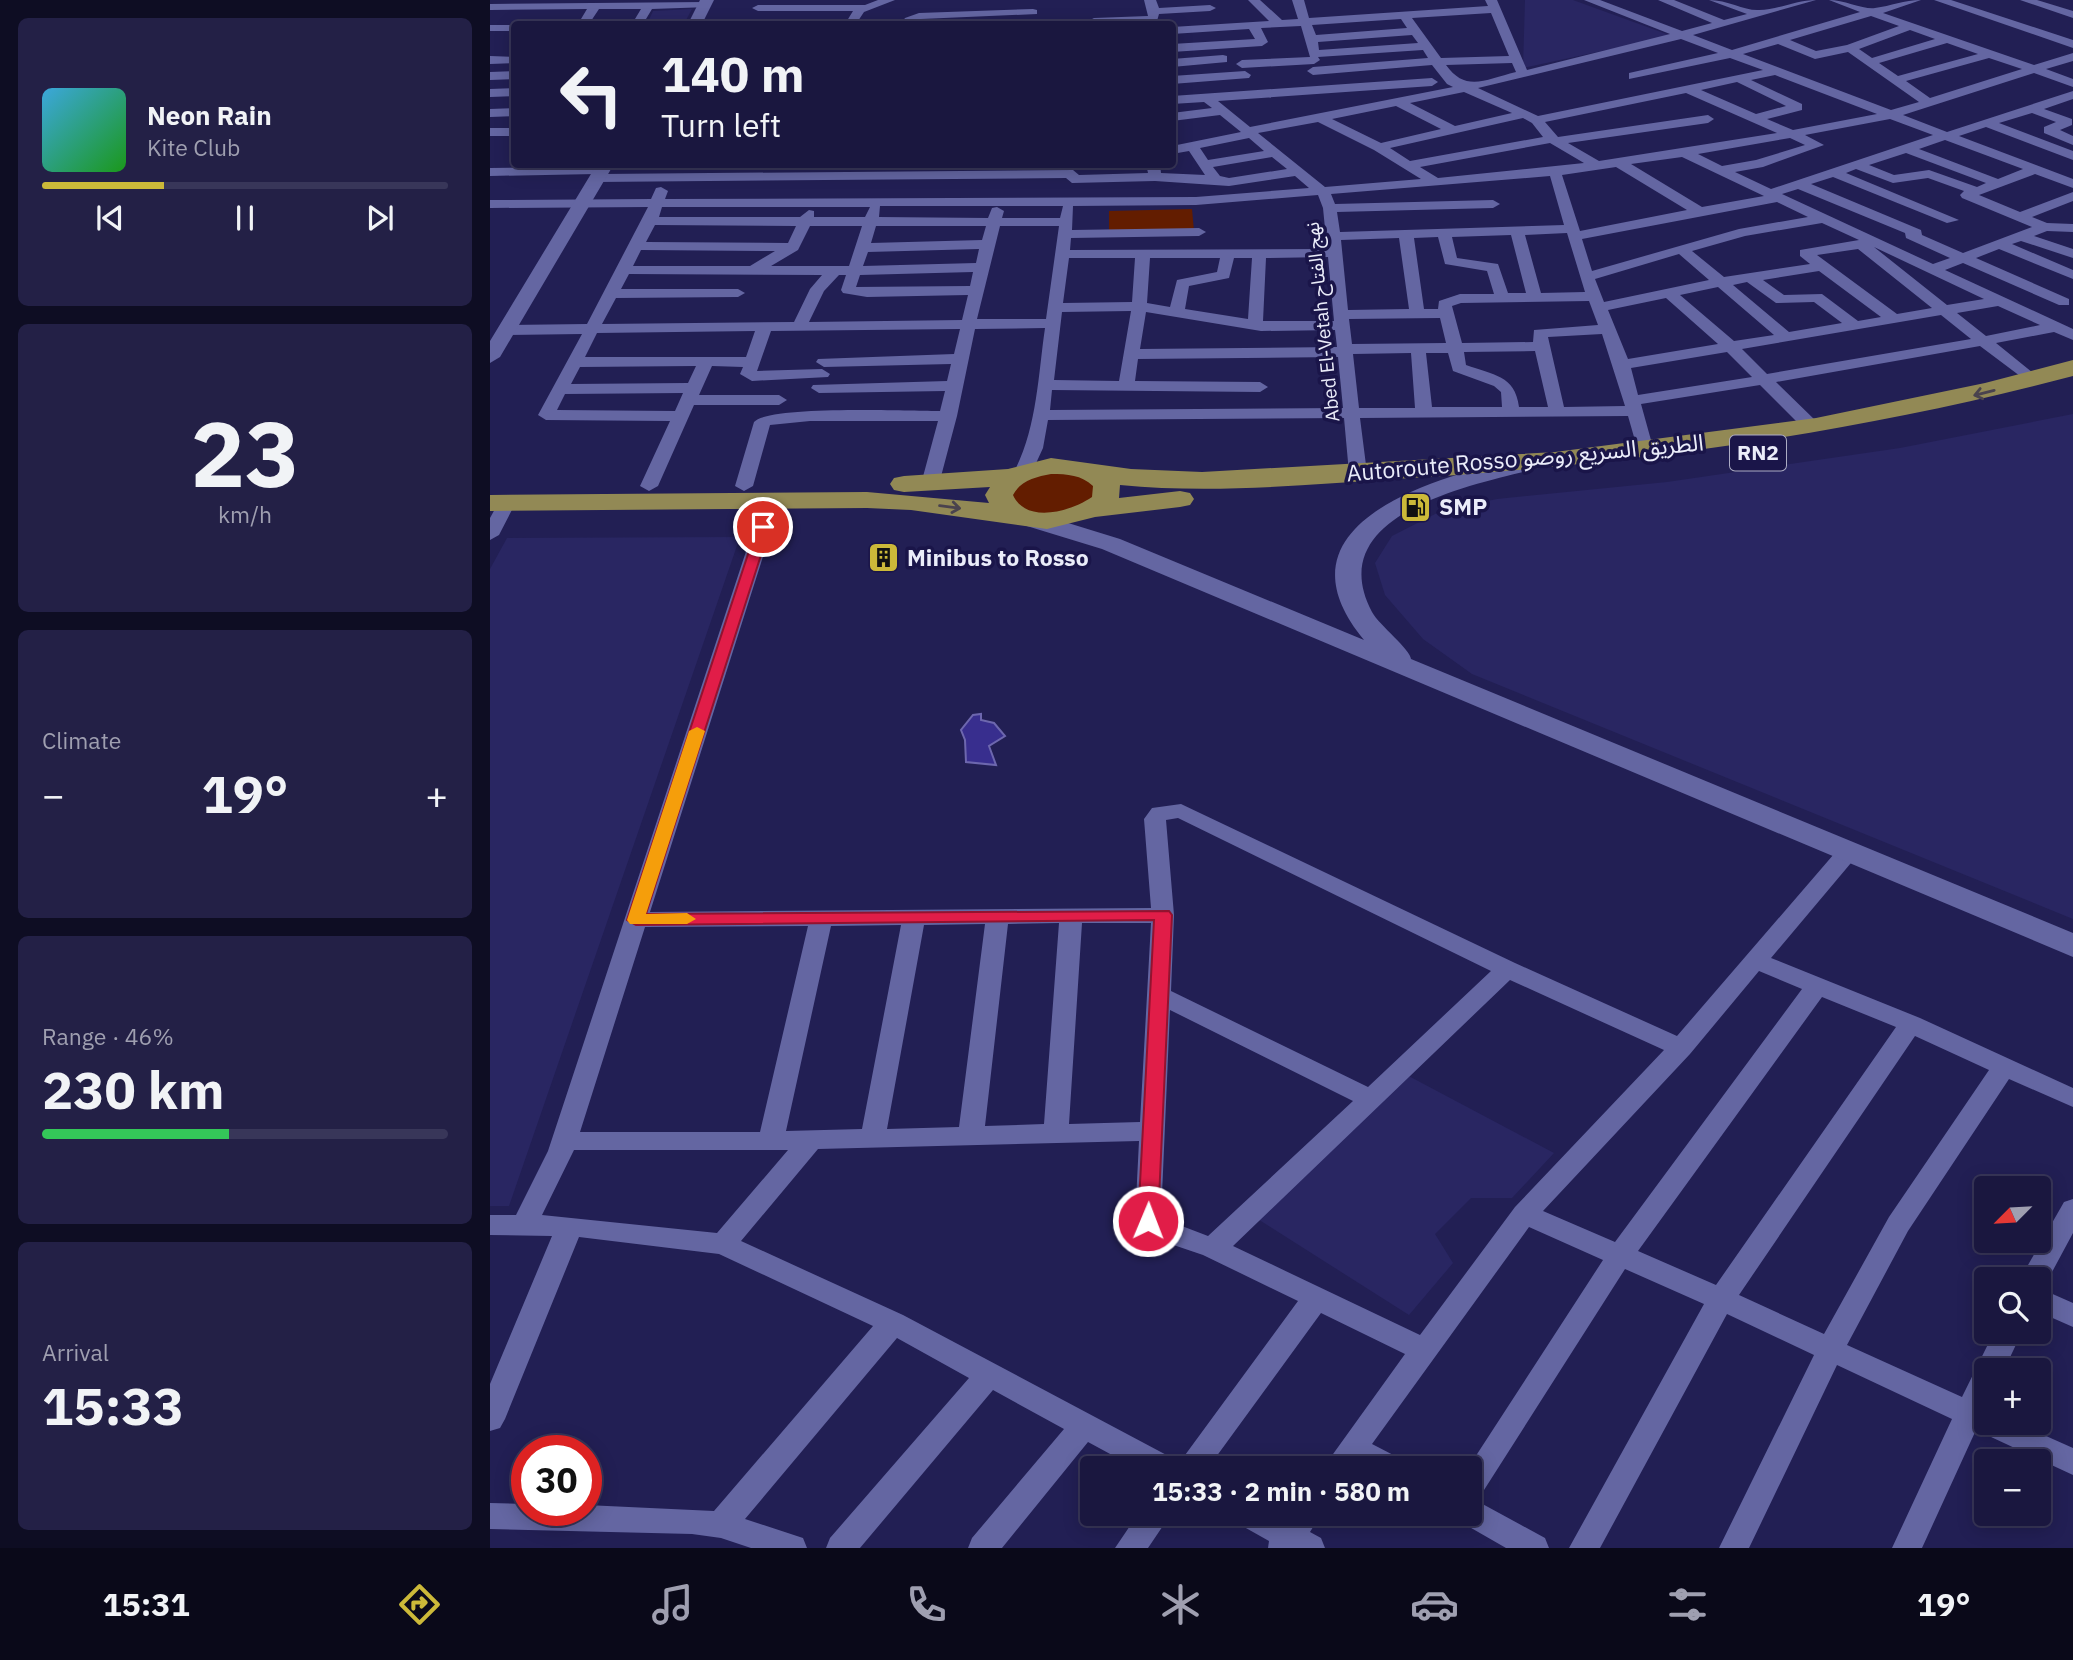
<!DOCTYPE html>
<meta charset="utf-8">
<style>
:root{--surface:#1a173f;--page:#232046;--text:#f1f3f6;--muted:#9f9fb0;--line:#383659;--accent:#ccb939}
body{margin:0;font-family:"IBM Plex Sans","Noto Sans Arabic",sans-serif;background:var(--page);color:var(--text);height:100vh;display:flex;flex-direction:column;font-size:26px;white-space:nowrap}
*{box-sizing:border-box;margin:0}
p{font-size:23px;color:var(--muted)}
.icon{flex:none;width:38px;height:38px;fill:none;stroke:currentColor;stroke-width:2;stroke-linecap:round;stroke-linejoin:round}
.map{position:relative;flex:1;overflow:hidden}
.sheet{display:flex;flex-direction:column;gap:18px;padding:18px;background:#0e0d23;width:490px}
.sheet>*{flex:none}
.hud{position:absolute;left:21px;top:21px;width:665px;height:147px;border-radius:7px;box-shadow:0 4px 18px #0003,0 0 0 2px var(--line);background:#1a173f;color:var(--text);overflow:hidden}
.needle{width:46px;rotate:246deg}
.controls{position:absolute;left:1484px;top:1176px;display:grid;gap:14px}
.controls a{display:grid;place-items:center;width:77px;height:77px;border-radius:7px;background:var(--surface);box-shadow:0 4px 18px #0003,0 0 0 2px var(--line);font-size:35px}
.speed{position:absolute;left:21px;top:1435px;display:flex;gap:14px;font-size:35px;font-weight:700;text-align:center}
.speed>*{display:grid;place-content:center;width:91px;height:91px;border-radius:50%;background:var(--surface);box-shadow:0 4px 18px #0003,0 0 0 2px var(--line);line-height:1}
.speed .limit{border:10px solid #d22;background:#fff;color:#111}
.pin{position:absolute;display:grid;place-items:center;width:60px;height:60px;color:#fff;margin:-30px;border:4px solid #fff;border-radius:50%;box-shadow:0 2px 7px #0007}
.me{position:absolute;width:77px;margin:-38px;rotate:1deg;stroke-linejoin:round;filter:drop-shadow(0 0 5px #0008)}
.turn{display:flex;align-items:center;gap:24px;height:147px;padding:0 35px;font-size:32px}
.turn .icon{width:91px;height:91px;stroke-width:2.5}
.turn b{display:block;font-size:49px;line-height:60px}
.big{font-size:52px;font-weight:700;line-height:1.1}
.sheet .widget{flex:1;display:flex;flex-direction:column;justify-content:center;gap:10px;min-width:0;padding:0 24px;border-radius:10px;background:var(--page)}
.sheet .dial{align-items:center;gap:0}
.dial b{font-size:91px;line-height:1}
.song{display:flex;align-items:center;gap:21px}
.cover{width:84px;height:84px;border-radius:10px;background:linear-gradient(135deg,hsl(200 70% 55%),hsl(120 70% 35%))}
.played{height:7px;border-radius:4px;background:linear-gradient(90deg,var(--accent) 30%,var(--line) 30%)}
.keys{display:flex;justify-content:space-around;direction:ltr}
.heat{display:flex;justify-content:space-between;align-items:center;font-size:38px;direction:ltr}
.charge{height:10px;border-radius:5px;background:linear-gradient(90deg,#34c759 46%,var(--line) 0)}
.trip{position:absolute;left:590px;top:1456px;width:402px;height:70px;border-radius:7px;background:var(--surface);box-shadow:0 4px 18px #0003,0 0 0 2px var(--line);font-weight:700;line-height:70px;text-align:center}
.menu{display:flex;height:112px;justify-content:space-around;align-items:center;background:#0a0919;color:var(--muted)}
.menu .icon{width:49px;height:49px}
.menu .active{color:var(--accent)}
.menu b{font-size:32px;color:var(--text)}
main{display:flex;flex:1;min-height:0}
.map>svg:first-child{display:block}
.built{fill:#292662}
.green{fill:#631d00}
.water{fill:#382e8e;stroke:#6d67ae;stroke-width:2}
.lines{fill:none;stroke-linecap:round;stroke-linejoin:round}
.minor{fill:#6466a2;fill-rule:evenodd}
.tertiary{fill:#6466a2;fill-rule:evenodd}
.secondary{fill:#6466a2;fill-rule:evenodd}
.trunk{fill:#928955;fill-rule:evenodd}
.oneway{stroke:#4a434e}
.route{fill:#e11d48;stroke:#92132f;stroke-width:2}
.slow{fill:#f59e0b}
.labels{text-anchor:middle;stroke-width:7;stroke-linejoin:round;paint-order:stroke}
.far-street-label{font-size:19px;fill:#eaecf9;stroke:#1a1549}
.shield{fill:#1a1549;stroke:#acacc4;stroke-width:2}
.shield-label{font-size:21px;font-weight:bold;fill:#eaecf9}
.street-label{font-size:23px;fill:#eaecf9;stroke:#1a1549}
.poi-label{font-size:23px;font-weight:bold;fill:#eaecf9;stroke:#1a1549;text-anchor:start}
</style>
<main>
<section class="sheet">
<div class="widget">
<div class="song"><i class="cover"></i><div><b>Neon Rain</b><p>Kite Club</p></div></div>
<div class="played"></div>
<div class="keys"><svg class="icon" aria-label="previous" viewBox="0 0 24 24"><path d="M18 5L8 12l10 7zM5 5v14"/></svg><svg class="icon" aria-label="pause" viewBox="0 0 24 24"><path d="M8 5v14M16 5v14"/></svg><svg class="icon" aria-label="next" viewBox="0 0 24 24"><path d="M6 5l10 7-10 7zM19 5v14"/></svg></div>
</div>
<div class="widget dial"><b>23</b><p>km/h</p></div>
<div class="widget"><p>Climate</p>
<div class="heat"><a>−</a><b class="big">19°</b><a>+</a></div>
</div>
<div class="widget"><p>Range · 46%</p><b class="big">230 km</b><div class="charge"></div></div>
<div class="widget"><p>Arrival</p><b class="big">15:33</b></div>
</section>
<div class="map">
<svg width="1583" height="1548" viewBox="0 0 1583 1548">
<rect width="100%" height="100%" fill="#221f54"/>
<path class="built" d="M1035 0H1083L1182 36 1033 68Z
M202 9 194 24H157L163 11Z
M1583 414V919L982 674 933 639 895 595 885 563 902 536 951 511 1007 499 1177 482 1410 448Z
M250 537 19 1206H0V569L17 538Z
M913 1073 1064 1153 1022 1198H981L945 1234 963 1263 919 1315 763 1216Z"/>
<path class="green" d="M702 209 704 231 619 232V211Z
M553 473H581L604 481 607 503 554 518 522 504V489L529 482Z"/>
<path class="water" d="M491 714V720L504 723 515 736 499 746 506 765 476 762 475 740 471 730 483 715Z"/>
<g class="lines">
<path class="minor" d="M388 0H405L374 12 366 24H355L363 11H268L262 8 268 5H375Z
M654 0H666L669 8 720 5 726 8 720 11 669 14 667 21 663 22 604 24 598 21 604 18 658 16Z
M758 0H770L792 20 808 19 802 0H814L819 18 998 6 995 0H1007L1037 70 1180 34 1094 0H1110L1192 31 1222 23 1168 0H1184L1234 20 1257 14 1219 0C1238 0 1255 11 1269 10 1288 10 1306 0 1326 0L1203 35 1242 50 1370 12 1339 0C1354 0 1375 10 1385 8 1401 6 1414 0 1431 0L1393 13 1544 65 1583 53V61L1556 69 1583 79V87L1544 73 1413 115 1457 132 1583 91V99L1554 109 1582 119V125L1570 130 1583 136V145L1554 133V127L1566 122 1542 113 1509 123 1583 151V160L1496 127 1469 136 1583 179V188L1545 174 1489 195 1530 212 1583 192V201L1542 217 1557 223 1583 224V232L1557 231 1544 236 1583 249V258L1531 241 1522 244 1583 270V279L1509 249 1486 258 1579 299V305H1569L1473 263 1455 270 1583 329V340L1564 332 1506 343 1548 377 1550 380 1542 385 1490 346 1286 382 1327 422 1329 426 1321 431 1315 430 1270 385 1151 404 1164 451 1156 456 1148 451 1138 416 870 418 877 473 868 478 859 473 854 418 558 420 553 448 542 472 539 476H527L524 472C547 428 548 376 555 328L485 329 467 416 449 484 440 489 431 484 448 421H320L280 425 263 486 254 491 245 486 264 422C278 405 421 411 450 411L455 391 329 393 321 388 323 385 457 381 461 364 334 367 326 362 328 359 464 354 470 329 281 331 267 371 332 369 340 374 338 377 262 381 250 374 253 367 222 366 209 395H289L297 400 289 405H204L168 486 159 491 150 486 180 421 56 420 48 415 92 334 16 335 8 330 16 325 97 324 158 207 0 208V200L161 199 166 188 171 187 178 191 175 199 706 197 819 188 805 176 739 186 665 181 582 183 576 178 107 182 100 178 106 174 0 176V168L117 167 119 170 112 174 583 170 589 175 658 173 656 164H670L671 173 715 175 699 151 682 154V146L751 132 730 115 682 121V113L722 108 714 102 682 104V96L942 78 948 82 942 86 728 101 760 127 963 87 957 84 942 65 823 75 817 71 823 67 938 58 933 50 828 57 830 60 824 64 752 68 746 64 752 60 820 57 811 26 771 28 778 42 772 46 682 52V44L765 39 759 29 682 34V27L779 21ZM1001 13 1019 56 951 58 922 18ZM1381 16 1409 26 1357 45 1326 51 1300 40ZM911 19 917 28 826 35 822 25ZM1420 30 1445 39 1382 58 1369 49ZM922 35 928 43 829 50 828 42ZM1191 39 1228 53 1139 73V79L1240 58 1273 70 1048 116 988 88ZM1457 43 1488 54 1408 76 1389 63ZM1288 44 1325 59 1358 52 1429 102 1401 110 1253 54ZM1499 58 1532 69 1440 98 1416 81ZM1022 63 1026 72C996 79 976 93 956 65ZM1285 75 1387 114 1303 130 1277 119 1312 110V104L1261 80ZM1247 82 1296 106 1266 114 1211 90ZM974 92 1022 113 965 126 920 103ZM1196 93 1287 133 1109 161 1078 143 1218 123 1224 119 1218 115 1068 137 1055 122ZM906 106 951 129 891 143 842 119ZM1033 118 1042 123 1053 137 920 161 900 148ZM1400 119 1443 135 1281 189 1245 172 1273 167 1334 145 1315 135ZM828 122 884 150 931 179 835 187 768 133ZM759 138 774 151 718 160 710 148ZM1300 138 1315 145 1266 160 1232 166 1208 154ZM1455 140 1533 169 1508 179 1429 149ZM1060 143 1094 163 948 178 930 167ZM1416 153 1496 183 1487 187 1439 170 1404 175 1379 165ZM782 157 797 169 739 178 730 176 723 167ZM1192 157 1274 196 1212 207 1141 164ZM1126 167 1197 210 1090 231 1072 175ZM1366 169 1403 183 1438 178 1474 191 1470 195 1472 198 1542 227 1473 253 1432 235 1431 230 1321 184 1343 177 1457 223 1469 220 1356 173ZM1060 176 1074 225 850 232 847 212 1003 208 1010 204 1003 200 845 204 841 194ZM1308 189 1415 233 1416 238 1460 258 1443 264 1292 194ZM828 195 833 208 837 249 580 250 581 238 709 236 716 232 709 228 582 230 583 206 706 205ZM1287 202 1318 217 1249 229 1102 271 1092 239ZM390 206H573L570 218H512L514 211 507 207 502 208 498 218 389 217ZM172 207H380L375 217H324V211L319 210 310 217H169ZM1332 223 1369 240 1310 250V256L1320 264 1234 277 1202 251 1255 236ZM165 225 306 226 298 243 156 242ZM320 226H372L359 266H281L308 250ZM386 226H496L492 240 381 243ZM510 226H569L556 319H487ZM1077 233 1095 292 1051 293 1035 235ZM1021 235 1036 293H1018L1008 264 967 258 962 237ZM948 237 955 264 997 271 1004 294H970L949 301 948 309H934L924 238ZM909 238 919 309 858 310 851 240ZM1384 247 1494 299 1457 305ZM489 249 486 263 373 266 378 252ZM1368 249 1442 308 1407 314 1327 255ZM151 250 285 251 260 266H143ZM1189 254 1219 280 1114 302 1105 279ZM838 257 844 321H773L776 258ZM579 258H645L642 302 573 303ZM660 258H730L727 272 687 280 680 307 657 303ZM744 258H762L758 319 695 309 699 286 739 278ZM1329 271 1391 317 1368 321 1332 294 1294 295 1273 280ZM483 272 480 286 366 287 370 275ZM139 274 332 275 320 289 304 322 112 324 126 298 248 297 255 293 248 289H131ZM349 275H356L351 290 353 293 377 297 478 295 472 320 319 322 334 291ZM1257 282 1286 303 1324 302 1352 323 1299 332 1243 285ZM1228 287 1284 335 1244 341 1190 295ZM1176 298 1228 344 1138 359 1118 310ZM1099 301 1108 325 1044 330 1043 342 972 343 962 306 971 303ZM1508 306 1550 325 1496 336 1467 313ZM641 311 629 381 564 380 572 312ZM656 312 771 331 845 330 847 347 650 349ZM1451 315 1481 339 1277 374 1252 349ZM950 318 956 343 862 344 859 319ZM265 331 256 357H95L107 333ZM1112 334 1135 406 1074 407 1058 337ZM1045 351 1058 407H1029C1025 375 1003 375 976 365L974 352ZM1237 352 1262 377 1148 395 1141 368ZM921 353 925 408H869L863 354ZM936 353H958L963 371 1004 386 1011 392 1012 407H942ZM848 357 853 408 560 410 562 390 770 392 778 387 770 382 645 381 648 359ZM206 366 198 383 81 384 90 367ZM193 393 185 411 67 410 75 394Z
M1444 0H1461L1583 40V48Z
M1530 0H1547L1583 11V18Z
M215 2 219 3V7L162 9 153 24H142L151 9H109L99 24H88L97 9 0 10V4Z
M543 9 547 10V14L431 19 422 24H411L415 18 429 13Z
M0 25H24V31H0Z
M733 55 737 56V62L682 67V59Z
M0 56 24 57V63L0 64Z
M24 71V79L0 80V72Z
M755 71 761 75 759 78 682 84V76Z
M24 88V96L0 97V89Z
M24 108V116L0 117V109Z
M0 128H24V136H0Z
M282 495 291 500 160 912 661 908 654 819 662 808 691 804 1025 963 1187 1036 1350 847H1366L1369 852 1366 857 1281 958 1430 1018 1583 1088V1107L1519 1079 1418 1231 1357 1345 1472 1397 1504 1332H1532L1514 1370H1496V1423H1527L1583 1448V1475L1486 1430 1432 1548H1402L1462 1419 1347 1365 1259 1548H1229L1324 1355 1237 1314 1110 1548H1079L1214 1304 1135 1269 987 1501 1055 1538 1059 1548H1016L969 1521 966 1514H980L978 1468 1113 1260 1039 1227 882 1444 911 1459 915 1468H874L867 1465 865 1468H833L915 1354 831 1313 718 1468H646L598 1442 512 1548H478L482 1538 574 1429 503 1390 370 1548H336L340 1538 479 1378 407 1338 255 1519 313 1538 317 1548H261L231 1538 202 1534 0 1529V1503L37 1504V1510H96V1505L224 1511 383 1326 229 1254 89 1237 15 1419 10 1428 0 1431V1384L62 1236 0 1235V1215H26L58 1151 273 500ZM688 818 1001 971 878 1087 681 991 684 915 676 820ZM569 923 554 1124 495 1126 518 924ZM592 923H661L650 1122 579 1124ZM495 924 469 1127 397 1129 434 925ZM411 925 372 1129 296 1131 341 926ZM318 926 270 1132H90L155 927ZM1269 971 1312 989 1125 1242 1053 1211 1200 1054ZM1020 980 1174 1050 1025 1207 930 1335 743 1246ZM1332 997 1406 1027 1226 1285 1148 1251ZM680 1010 863 1101 718 1236 671 1218ZM1425 1036 1499 1070 1399 1217 1334 1334 1249 1295ZM649 1141 645 1221 657 1236 713 1255 808 1301 687 1466 684 1459 413 1315 251 1241 328 1149ZM84 1150H298L227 1233 52 1215Z
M17 497 26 502 9 535 0 540V518L11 498Z
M1583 1199V1233L1554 1287 1549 1288 1583 1303V1327L1549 1312V1279H1530L1574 1202Z
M648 1514H681L658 1548H625Z
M743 1514H785L795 1519 798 1514H831L820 1532 831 1538 835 1548H778L779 1541 747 1523Z"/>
<path class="tertiary" d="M210 0H224L212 24H198Z
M107 164H124L10 357 0 363V341Z"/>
<path class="secondary" d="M1032 458 1041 460 1044 465 1041 470C978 486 831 515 882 612 889 625 921 650 921 659L1583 933V957L612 549 527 523 523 518 527 513 536 510 630 539 874 640C777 523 948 476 1032 458Z"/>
<path class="trunk" d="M1583 360V376C1360 435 1135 465 905 479 814 485 721 494 630 485L629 498 690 491 700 493 704 499 700 505 690 507 605 517 557 529 421 510 377 508 0 511V495L377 492 499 503 495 495 500 487 414 492 404 490 400 484 404 478 414 476 518 469 561 458 641 469 712 472 1065 452 1326 418 1495 383ZM561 474C578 474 591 475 603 486L602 497C580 512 536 524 523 495 531 480 546 477 561 474Z"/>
</g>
<defs><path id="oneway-shaft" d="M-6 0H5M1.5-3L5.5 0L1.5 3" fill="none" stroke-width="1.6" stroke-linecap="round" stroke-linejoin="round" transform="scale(1.75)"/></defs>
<g class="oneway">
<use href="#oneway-shaft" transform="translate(1494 393) rotate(166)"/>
<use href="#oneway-shaft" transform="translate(460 507) rotate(7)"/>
</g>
<path class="route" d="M273 523 280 527 156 914 679 911 682 915 668 1221 665 1227H651L648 1221 664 920 146 925 137 920 267 527Z"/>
<path class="slow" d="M207 727 215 731 156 914 197 913 206 919 197 924H140L137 920 199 731Z"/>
<defs>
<symbol id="fuel-square" viewBox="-11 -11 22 22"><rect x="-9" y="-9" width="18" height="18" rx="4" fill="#ccb939" stroke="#1a1549"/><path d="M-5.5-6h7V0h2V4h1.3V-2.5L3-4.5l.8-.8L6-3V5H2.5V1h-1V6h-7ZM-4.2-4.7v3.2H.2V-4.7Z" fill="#111"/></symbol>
<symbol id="building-square" viewBox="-11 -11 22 22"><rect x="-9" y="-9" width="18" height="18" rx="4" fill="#ccb939" stroke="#1a1549"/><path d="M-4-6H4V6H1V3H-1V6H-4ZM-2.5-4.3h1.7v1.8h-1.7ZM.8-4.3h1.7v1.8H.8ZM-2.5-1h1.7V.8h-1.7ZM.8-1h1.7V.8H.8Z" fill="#111"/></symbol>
</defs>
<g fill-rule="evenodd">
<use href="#fuel-square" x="908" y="490" width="35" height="35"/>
<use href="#building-square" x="376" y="540" width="35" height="35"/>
</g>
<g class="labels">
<g class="far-street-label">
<text transform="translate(832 322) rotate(-96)" y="7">Abed El-Vetah نهج الفتاح</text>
</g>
<rect class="shield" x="1240" y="435.5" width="56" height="35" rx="5"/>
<g class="shield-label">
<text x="1268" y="460">RN2</text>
</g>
<g class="street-label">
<text transform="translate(1035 458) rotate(-5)" y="8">Autoroute Rosso الطريق السريع روصو</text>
</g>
<g class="poi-label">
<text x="949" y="515">SMP</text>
<text x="417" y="566">Minibus to Rosso</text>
</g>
</g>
</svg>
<div class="controls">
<a><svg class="needle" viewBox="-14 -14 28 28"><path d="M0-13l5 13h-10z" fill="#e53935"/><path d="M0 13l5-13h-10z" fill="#9f9fb0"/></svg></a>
<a><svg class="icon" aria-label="search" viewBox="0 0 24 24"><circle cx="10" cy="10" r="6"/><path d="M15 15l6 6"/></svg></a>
<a>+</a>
<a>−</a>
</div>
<div class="speed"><div class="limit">30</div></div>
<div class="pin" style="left:273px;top:527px;background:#d93025"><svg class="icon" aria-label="arrive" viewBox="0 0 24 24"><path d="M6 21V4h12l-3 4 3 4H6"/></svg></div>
<svg class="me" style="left:658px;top:1221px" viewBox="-20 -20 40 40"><circle r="17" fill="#e11d48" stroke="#fff" stroke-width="3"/><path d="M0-11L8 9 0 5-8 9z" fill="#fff"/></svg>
<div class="trip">15:33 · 2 min · 580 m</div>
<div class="hud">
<div class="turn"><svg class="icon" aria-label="left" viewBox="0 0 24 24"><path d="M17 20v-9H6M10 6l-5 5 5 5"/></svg><div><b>140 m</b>Turn left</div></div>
</div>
</div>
</main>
<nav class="menu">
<b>15:31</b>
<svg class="icon active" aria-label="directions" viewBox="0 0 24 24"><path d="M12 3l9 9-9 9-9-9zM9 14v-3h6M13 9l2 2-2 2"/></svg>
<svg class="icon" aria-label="music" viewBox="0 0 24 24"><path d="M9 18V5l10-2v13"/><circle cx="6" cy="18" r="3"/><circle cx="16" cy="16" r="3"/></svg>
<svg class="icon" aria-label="phone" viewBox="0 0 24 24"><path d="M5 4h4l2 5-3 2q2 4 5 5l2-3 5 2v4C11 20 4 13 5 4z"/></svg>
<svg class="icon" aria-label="climate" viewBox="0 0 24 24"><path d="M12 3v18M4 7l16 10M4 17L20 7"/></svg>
<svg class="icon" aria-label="car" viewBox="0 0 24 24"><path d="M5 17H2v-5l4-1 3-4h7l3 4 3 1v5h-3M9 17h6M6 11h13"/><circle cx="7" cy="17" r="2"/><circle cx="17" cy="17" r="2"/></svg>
<svg class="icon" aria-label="filters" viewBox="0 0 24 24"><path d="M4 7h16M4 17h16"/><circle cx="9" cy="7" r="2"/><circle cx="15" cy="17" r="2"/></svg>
<b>19°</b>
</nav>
